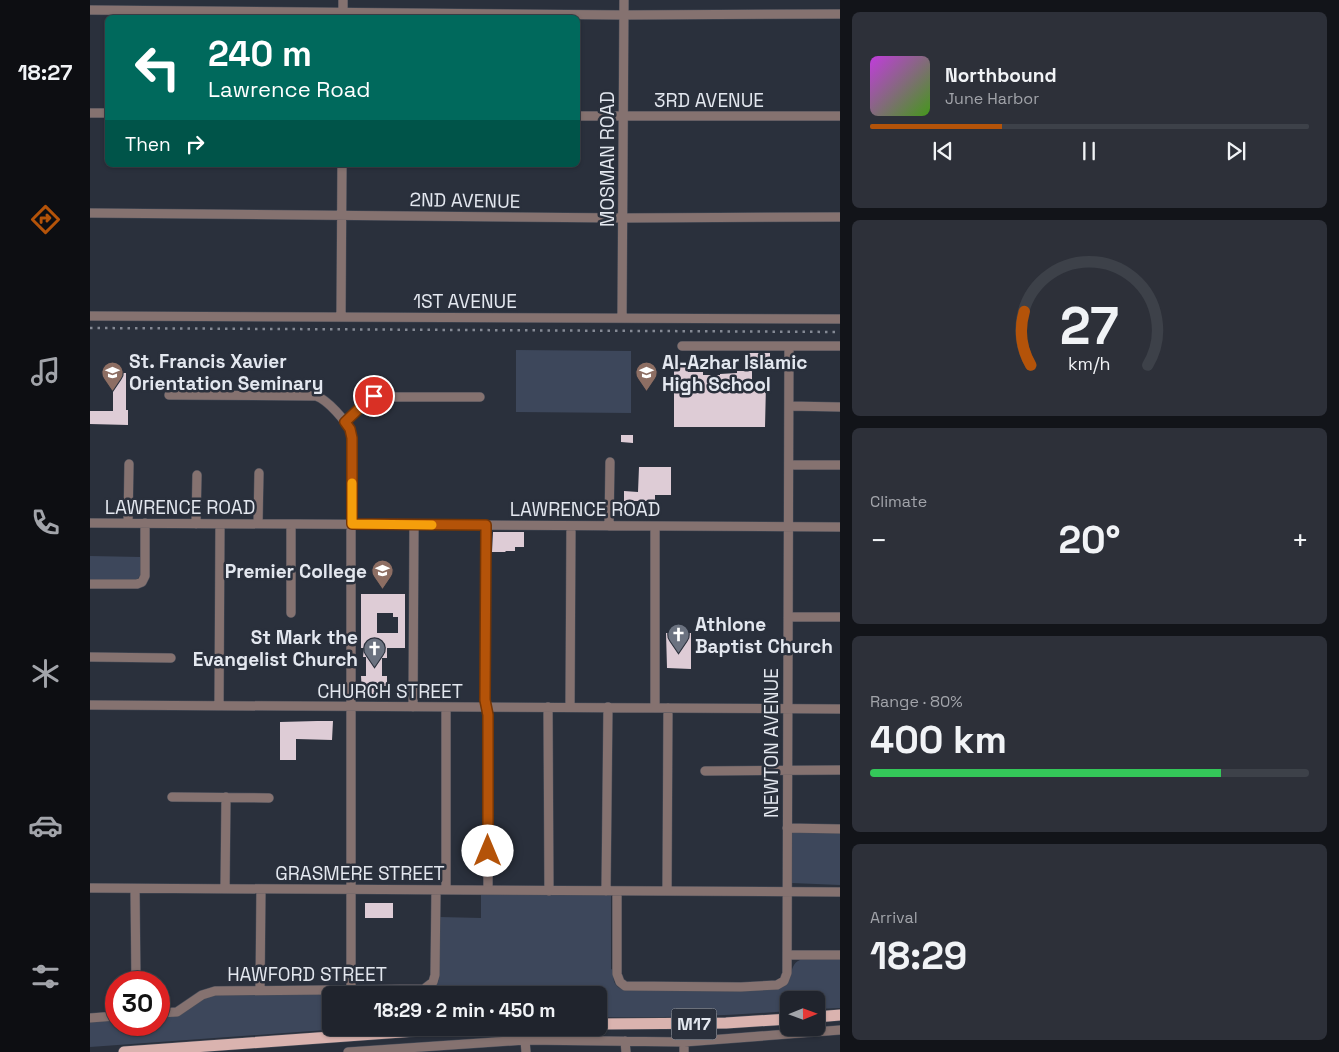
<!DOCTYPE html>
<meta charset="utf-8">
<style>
:root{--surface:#20242d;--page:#2d3039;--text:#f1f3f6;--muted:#a2a4aa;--line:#3d4149;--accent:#b45309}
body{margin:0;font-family:"Space Grotesk",sans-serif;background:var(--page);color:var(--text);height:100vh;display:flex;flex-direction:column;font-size:19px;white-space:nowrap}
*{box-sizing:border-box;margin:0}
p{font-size:16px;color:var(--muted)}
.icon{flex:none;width:28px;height:28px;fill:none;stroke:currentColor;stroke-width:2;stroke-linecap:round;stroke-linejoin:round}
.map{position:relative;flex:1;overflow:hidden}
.sheet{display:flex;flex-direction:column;gap:12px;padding:12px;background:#121419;width:499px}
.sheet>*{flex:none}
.hud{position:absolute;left:15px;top:15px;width:475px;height:152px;border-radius:8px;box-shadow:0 1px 4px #0004,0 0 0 1px var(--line);background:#00695c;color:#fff;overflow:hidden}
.needle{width:32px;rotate:89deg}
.fabs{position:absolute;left:690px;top:991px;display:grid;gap:10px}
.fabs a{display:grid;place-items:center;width:45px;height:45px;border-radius:8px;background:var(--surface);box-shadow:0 1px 4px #0004,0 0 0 1px var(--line);font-size:25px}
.speed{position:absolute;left:15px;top:971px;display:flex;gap:10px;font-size:25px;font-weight:700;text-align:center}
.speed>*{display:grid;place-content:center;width:65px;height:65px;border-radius:50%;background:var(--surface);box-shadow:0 1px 4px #0004,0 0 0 1px var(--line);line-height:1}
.speed .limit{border:8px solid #d22;background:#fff;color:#111}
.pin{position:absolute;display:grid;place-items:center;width:42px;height:42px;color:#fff;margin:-21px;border:2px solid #fff;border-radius:50%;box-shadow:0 1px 5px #0007}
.me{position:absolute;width:55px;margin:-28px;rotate:0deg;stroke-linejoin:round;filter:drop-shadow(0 0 4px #0008)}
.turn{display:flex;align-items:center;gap:18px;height:105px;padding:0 20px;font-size:22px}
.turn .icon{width:65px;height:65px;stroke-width:2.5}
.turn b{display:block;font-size:35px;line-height:42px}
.then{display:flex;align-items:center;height:48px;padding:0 20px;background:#0003;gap:10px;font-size:19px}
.big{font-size:38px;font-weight:600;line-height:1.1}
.sheet .widget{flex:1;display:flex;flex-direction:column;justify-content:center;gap:8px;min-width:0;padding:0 18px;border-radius:8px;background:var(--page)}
.sheet .dial{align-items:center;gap:0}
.dial svg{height:130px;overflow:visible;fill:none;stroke:var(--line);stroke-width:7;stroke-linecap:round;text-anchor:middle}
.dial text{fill:var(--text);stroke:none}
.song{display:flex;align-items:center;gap:15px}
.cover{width:60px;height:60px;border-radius:8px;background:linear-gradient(135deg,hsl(290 70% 55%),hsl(100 70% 35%))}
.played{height:5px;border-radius:2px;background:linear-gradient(90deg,var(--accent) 30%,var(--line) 30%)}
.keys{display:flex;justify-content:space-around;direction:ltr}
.heat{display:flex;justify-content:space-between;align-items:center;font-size:28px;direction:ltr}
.charge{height:8px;border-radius:4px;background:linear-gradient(90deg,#34c759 80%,var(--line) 0)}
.trip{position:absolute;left:232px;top:986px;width:285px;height:50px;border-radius:8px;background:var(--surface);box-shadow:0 1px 4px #0004,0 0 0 1px var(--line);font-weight:600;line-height:50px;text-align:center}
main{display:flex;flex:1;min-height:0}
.tab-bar{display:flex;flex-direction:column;width:90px;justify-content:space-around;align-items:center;background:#0d0e12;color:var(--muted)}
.tab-bar .icon{width:35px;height:35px}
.tab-bar .current{color:var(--accent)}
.tab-bar b{font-size:22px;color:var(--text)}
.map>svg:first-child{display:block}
.green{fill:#3d475b}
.building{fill:#deccd6;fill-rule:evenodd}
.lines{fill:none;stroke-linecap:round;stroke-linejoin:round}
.minor-casing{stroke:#484d59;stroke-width:10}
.major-casing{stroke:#484d59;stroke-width:12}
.minor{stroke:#857270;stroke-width:9}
.major{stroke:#dab3af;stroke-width:11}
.rail{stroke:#848994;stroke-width:2.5;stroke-dasharray:2.5 5;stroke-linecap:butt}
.route-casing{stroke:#753606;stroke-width:12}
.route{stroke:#b45309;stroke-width:9}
.slow{stroke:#f59e0b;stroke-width:9}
.labels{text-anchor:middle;stroke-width:5;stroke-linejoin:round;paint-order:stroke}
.shield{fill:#2a303c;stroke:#acb0b9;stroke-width:1}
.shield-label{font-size:18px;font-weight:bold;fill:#e3e7ef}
.street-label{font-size:19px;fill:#e3e7ef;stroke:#2a303c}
.poi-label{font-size:19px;font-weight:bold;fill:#e3e7ef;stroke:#2a303c;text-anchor:start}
</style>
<main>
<nav class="tab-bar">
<b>18:27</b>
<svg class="icon current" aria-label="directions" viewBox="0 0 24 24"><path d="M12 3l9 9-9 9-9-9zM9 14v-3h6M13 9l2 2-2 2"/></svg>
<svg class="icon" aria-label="music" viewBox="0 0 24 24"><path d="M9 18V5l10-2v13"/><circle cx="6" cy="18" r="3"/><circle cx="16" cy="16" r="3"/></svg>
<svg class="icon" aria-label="phone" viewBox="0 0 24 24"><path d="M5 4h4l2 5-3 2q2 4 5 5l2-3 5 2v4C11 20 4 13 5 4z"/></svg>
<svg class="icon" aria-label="climate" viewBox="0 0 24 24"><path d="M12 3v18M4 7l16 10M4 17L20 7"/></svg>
<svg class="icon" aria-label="car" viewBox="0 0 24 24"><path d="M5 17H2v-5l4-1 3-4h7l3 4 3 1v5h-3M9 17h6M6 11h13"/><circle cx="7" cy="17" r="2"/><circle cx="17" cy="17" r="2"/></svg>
<svg class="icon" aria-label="filters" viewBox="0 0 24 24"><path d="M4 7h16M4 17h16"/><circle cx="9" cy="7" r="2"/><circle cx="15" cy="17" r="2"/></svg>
</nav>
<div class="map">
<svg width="751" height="1052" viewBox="0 0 751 1052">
<rect width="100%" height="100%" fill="#2a303c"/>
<path class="green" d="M426 350 541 351V413L426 412Z
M0 556 51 557V575L46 580H0Z
M703 832H750V885L702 883 701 835Z
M391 894H521V969L523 970C523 979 523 986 533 990L689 988C707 984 695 963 713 959H750V1008L726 1009V1000H699V1011C635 1016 572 1018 509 1017V995H241V1028H263L0 1047V1022L26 1020V1025H69V1017L123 995 333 993C342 992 347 987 349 979L350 917 391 918Z"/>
<path class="building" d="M659 353H680V362H659Z
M584 364H598V372H613V375H630V374L647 373V371H662V384H676L675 427H584Z
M23 373H36V410H38V425L0 424V411H23Z
M531 435H543V443L531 442Z
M549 467H581V495H565V501H534V491L548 492Z
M403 532H434V547H425V551H415L416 552H402Z
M271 594H315V648H297V658H292V676H297V686H289V694H272L271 676H276V657H273L274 648H271ZM287 613H303V617H308V633H287Z
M576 633H601V669L577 668Z
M227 721H243L242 740 206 739V760H190V722Z
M275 903H303V918H275Z"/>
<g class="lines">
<defs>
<path id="minor" d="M0 10 534 15 751 14
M253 18V0
M0 113H18
M488 116H751
M0 213 532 218 751 217
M0 316 751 319
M251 316 252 165
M532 318 534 0
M592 346H751
M79 395 226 396C238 400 256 421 261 432V990
M699 406 751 407
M255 422 277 401 284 397H390
M699 465H751
M0 523 751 527
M38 523 39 464
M106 524 107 475
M168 524 169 473
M396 525 395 700 398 715V890
M519 526 520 462
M0 584H47L52 582 55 576V523
M201 613V524
M698 617H751
M0 657 81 658
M0 705 751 709
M129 706 130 524
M323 707 324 525
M458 707 459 891
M480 707 481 526
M565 708V526
M615 771 751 770
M82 797 179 798
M697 828 751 829
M0 888 751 892
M45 889 46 982
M135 889 136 797
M356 890V707
M516 891 518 707
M527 891V974L530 982 535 986 651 987 687 985 694 981 697 973 699 347
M577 891 578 708
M697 955H751
M170 990 171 889
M69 1013 87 1012 112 995 125 991 334 989 343 982 345 975 346 890
M0 1018 26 1016
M435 1040 436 1052
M535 1041 536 1052
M594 1042V1052
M258 1052 435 1040 594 1042 751 1030"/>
<path id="major" d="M726 1017 751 1015
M509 1024 636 1023 699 1019
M34 1052 367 1028"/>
</defs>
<use href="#minor" class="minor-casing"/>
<use href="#major" class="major-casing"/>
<use href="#minor" class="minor"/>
<use href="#major" class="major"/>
<path class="rail" d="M0 328 751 332"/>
</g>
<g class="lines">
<defs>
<path id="route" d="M284 396 277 401 255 422 260 429 262 438V524L396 525 395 700 398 715V851"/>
</defs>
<use href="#route" class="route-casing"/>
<use href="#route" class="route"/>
<path class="slow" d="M262 483V524L342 525"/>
</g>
<defs>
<symbol id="university-pin" viewBox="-11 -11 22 30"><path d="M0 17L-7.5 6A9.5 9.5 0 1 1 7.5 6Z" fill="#8d6e63" stroke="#2a303c"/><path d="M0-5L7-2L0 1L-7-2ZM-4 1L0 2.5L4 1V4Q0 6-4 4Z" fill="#fff"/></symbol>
<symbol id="school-pin" viewBox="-11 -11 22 30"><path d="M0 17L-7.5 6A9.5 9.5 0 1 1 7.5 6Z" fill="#8d6e63" stroke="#2a303c"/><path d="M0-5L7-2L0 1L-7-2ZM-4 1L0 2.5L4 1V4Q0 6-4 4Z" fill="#fff"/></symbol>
<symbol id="church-pin" viewBox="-11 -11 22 30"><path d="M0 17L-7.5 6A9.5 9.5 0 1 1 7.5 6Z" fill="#6b7280" stroke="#2a303c"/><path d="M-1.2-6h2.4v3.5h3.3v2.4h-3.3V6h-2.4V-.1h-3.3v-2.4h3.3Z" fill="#fff"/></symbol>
</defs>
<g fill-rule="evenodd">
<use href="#university-pin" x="10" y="360" width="25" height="34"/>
<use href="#school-pin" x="544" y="360" width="25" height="34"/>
<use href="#school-pin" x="280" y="558" width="25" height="34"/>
<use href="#church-pin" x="576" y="622" width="25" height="34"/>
<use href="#church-pin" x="272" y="636" width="25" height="34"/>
</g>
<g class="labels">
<rect class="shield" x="581.5" y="1008.5" width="45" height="31" rx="4"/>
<g class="shield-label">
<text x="604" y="1030">M17</text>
</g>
<g class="street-label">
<text x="619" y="107">3RD AVENUE</text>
<text transform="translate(517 159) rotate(-90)" y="7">MOSMAN ROAD</text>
<text transform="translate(375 200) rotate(1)" y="7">2ND AVENUE</text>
<text x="375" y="308">1ST AVENUE</text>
<text x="90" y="514">LAWRENCE ROAD</text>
<text x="495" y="516">LAWRENCE ROAD</text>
<text x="300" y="698">CHURCH STREET</text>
<text transform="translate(681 743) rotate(-90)" y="7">NEWTON AVENUE</text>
<text x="270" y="880">GRASMERE STREET</text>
<text x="217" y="981">HAWFORD STREET</text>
</g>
<g class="poi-label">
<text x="39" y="368">St. Francis Xavier<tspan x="39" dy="22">Orientation Seminary</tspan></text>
<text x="572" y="369">Al-Azhar Islamic<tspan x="572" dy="22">High School</tspan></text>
<text x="277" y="578" text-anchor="end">Premier College</text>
<text x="605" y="631">Athlone<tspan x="605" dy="22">Baptist Church</tspan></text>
<text x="268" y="644" text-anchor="end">St Mark the<tspan x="268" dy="22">Evangelist Church</tspan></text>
</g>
</g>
</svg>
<div class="fabs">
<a><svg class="needle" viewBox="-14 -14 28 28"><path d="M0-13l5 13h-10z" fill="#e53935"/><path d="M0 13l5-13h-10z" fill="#a2a4aa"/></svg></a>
</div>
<div class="speed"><div class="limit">30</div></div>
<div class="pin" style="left:284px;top:396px;background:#d93025"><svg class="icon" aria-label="arrive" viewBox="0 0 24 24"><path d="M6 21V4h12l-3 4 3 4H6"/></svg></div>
<svg class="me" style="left:398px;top:851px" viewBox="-20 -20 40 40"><circle r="19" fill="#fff"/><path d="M0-13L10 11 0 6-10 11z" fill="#b45309"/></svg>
<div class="trip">18:29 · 2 min · 450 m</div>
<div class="hud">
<div class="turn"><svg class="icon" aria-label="left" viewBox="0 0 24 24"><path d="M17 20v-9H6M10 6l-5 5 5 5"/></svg><div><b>240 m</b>Lawrence Road</div></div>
<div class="then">Then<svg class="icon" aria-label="right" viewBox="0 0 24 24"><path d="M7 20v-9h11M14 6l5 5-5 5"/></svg></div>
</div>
</div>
<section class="sheet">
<div class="widget">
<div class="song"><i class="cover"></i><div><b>Northbound</b><p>June Harbor</p></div></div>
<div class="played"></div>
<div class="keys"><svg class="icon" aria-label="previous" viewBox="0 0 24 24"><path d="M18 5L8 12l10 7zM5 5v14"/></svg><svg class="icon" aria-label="pause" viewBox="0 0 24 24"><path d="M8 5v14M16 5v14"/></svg><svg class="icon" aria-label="next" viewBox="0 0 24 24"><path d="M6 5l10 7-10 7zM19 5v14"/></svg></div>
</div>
<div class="widget dial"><svg viewBox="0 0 100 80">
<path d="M14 69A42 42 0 1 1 86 69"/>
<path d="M14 69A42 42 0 0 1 10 36" stroke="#b45309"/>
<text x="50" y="56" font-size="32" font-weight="700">27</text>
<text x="50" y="72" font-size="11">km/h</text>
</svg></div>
<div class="widget"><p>Climate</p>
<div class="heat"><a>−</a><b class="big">20°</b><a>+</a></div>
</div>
<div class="widget"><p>Range · 80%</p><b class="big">400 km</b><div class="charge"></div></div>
<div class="widget"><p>Arrival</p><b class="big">18:29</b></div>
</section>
</main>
